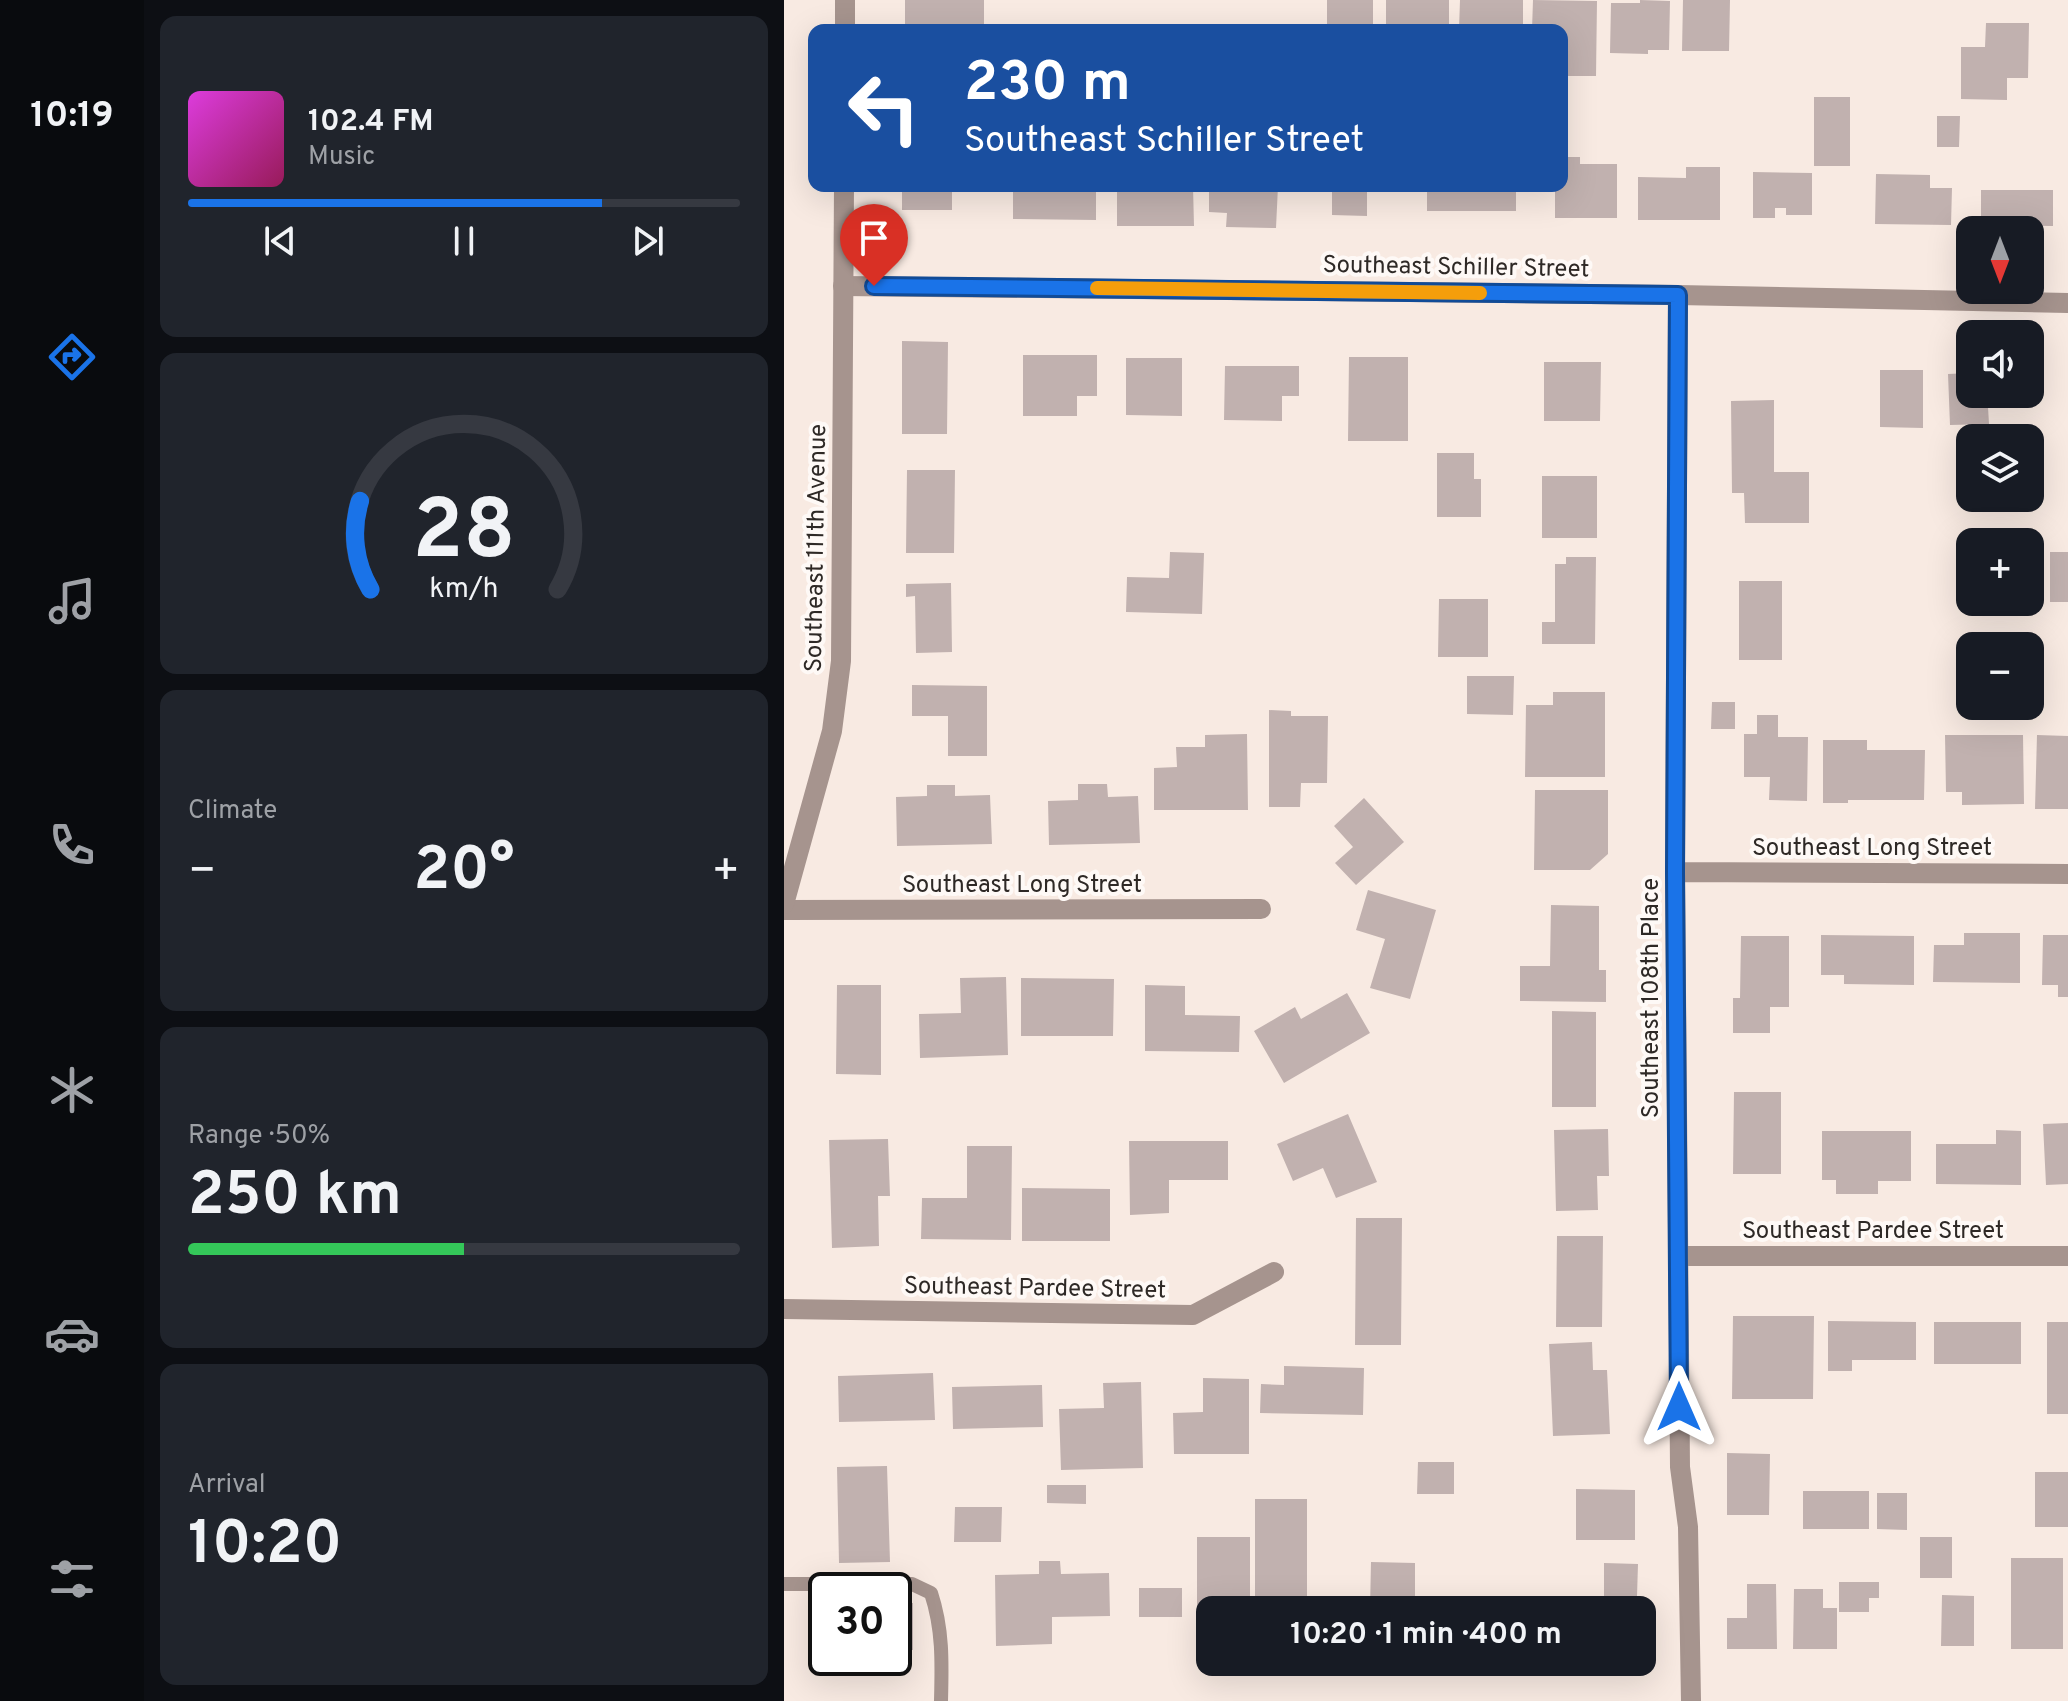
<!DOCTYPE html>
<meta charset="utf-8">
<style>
:root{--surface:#171b24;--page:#20242c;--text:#f1f3f6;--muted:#9ea1a6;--line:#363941;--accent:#1a73e8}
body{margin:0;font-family:Overpass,sans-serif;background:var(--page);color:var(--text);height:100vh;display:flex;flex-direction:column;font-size:30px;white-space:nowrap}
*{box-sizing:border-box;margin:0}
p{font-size:26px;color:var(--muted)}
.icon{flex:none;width:44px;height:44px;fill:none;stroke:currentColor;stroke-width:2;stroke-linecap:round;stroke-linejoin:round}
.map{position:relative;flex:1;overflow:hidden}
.drawer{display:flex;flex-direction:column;gap:16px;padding:16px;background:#0d0f14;width:640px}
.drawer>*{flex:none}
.banner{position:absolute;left:24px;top:24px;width:760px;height:168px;border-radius:16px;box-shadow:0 8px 32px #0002;background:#1a4fa0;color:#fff;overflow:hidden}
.needle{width:52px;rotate:180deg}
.controls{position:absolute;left:1172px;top:216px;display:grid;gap:16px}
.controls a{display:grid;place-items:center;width:88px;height:88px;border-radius:16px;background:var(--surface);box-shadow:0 8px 32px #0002;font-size:40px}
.speed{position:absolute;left:24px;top:1572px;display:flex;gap:16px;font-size:40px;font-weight:700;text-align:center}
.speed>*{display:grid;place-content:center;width:104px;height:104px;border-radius:50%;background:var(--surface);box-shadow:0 8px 32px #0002;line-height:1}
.speed .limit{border:4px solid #111;border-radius:12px;background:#fff;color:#111}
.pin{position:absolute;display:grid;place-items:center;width:68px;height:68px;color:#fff;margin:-82px -34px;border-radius:50% 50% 50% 0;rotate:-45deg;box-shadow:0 0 8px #0007}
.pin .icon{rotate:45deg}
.me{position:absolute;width:88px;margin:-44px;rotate:0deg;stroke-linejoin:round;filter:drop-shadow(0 0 6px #0008)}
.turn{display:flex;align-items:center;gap:28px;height:168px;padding:0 24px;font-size:36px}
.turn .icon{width:104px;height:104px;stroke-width:2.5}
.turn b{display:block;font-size:56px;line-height:68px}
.big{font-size:60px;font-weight:700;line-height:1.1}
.drawer .card{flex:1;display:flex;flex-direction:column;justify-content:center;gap:12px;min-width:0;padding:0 28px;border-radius:16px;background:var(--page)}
.drawer .dial{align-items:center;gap:0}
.dial svg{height:208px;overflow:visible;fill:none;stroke:var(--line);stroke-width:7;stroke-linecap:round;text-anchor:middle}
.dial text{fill:var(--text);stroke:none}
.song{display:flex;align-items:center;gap:24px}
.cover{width:96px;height:96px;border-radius:12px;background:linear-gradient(135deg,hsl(300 70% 55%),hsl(330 70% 35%))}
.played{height:8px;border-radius:4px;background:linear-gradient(90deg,var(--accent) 75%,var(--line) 75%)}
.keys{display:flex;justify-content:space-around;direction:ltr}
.heat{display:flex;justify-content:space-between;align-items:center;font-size:44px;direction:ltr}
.charge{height:12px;border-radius:6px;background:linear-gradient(90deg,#34c759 50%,var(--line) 0)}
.trip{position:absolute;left:412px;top:1596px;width:460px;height:80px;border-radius:16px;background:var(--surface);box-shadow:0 8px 32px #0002;font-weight:700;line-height:80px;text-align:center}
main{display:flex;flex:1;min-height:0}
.tabs{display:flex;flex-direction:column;width:144px;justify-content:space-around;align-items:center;background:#090b0e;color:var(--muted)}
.tabs .icon{width:56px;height:56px}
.tabs .selected{color:var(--accent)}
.tabs b{font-size:36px;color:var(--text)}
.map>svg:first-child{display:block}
.building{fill:#c1b1af}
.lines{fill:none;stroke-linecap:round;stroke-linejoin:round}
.service{stroke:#a6948e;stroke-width:14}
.minor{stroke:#a6948e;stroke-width:20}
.tertiary{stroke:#a6948e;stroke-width:20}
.route-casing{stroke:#114b97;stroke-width:20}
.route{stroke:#1a73e8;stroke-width:14}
.slow{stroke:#f59e0b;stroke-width:14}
.labels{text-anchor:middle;stroke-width:8;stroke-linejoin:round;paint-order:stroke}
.street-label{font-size:24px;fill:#2e2926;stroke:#fef9f6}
</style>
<main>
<nav class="tabs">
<b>10:19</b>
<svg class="icon selected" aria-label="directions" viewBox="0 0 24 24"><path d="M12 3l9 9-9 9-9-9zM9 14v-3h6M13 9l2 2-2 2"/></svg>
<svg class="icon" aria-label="music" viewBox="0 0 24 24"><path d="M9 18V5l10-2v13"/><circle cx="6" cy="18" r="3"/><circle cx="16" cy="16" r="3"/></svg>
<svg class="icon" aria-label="phone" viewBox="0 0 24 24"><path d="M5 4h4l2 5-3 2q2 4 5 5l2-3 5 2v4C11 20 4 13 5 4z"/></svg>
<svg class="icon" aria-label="climate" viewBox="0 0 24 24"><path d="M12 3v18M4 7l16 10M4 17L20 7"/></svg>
<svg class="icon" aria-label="car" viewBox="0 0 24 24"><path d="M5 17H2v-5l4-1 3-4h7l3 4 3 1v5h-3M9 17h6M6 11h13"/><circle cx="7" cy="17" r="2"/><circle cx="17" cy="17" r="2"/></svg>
<svg class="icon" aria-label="filters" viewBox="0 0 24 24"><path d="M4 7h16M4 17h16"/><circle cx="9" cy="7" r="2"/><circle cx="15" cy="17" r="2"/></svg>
</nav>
<section class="drawer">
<div class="card">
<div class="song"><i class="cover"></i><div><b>102.4 FM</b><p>Music</p></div></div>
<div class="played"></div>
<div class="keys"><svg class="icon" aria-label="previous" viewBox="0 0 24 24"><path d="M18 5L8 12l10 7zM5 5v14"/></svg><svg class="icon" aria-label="pause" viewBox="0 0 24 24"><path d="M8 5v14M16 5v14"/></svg><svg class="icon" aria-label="next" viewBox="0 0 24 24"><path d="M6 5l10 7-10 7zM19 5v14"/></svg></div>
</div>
<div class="card dial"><svg viewBox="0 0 100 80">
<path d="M14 69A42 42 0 1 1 86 69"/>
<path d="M14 69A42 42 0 0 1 10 35" stroke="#1a73e8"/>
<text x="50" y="56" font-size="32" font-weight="700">28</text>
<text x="50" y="72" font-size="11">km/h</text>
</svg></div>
<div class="card"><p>Climate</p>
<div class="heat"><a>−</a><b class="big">20°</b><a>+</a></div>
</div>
<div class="card"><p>Range · 50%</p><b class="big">250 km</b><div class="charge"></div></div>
<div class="card"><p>Arrival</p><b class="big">10:20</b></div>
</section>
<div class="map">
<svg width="1284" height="1701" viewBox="0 0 1284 1701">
<rect width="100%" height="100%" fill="#f8eae2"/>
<path class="building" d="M121 0H200V29L121 30Z
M543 0H589V30H543Z
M602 0H665V30H602Z
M676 0H739V30H675Z
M749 0 813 1 812 76H778V30H748Z
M856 0 886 1 885 50H864V54L826 53 827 3H856Z
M899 0H946L945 51H898Z
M1202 23H1245L1244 78H1223V100L1177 99V47H1201Z
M1030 97H1066V166H1030Z
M1153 116H1176L1175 147H1153Z
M778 157H796V164H833V218H771V186H778Z
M902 167H936V220H854V177L902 178Z
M969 172 1028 173V215H1002V208H991V218H969Z
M1092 174 1146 175V188H1168L1167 225 1091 224Z
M118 186H168V210H118Z
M229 186H312V220L229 219Z
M333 186H409L410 226H333Z
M425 186H494L492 228 442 227 443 213 425 212Z
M548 186H583V216L548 215Z
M643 186H732V211H643Z
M1197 190H1269V226L1197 225Z
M118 341 164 342 163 434H118Z
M239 355H313V396H293V416H239Z
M565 357H624V441H564Z
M342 358H398V416L342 415Z
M760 362H817L816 421H760Z
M441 366H515V396H498V421L440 420Z
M1096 370H1139V428L1096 427Z
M1186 373V394H1223L1224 405 1204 407 1205 424 1166 425 1164 374Z
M990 400V472H1025V523H961L960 493H948L947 401Z
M653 453H690V479H697V517H653Z
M123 470H171L170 553H122Z
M758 476H813V538H758Z
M386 552 420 553 418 614 342 612 343 577 385 578Z
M1266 552H1284V602H1266Z
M782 557H812L811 644H758V622H771V564H782Z
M955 581H998V660H955Z
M167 583 168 652 132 653 131 596 122 597V584Z
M655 599H704V657H654Z
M683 676H730L729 715 683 714Z
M128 685 203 686V756H164V716H128Z
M769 692H821V777H741L742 705H769Z
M928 702H951V729H927Z
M485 710 507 711V716H544L543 783H517L516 807H485Z
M973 715H994V737H1024L1023 801 985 800 986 777H960V734H973Z
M463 734 464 810H370V768L393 767 392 747H421V735Z
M1161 735H1239L1240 804 1178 805V792H1162Z
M1253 735 1284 736V809H1251Z
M1039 740H1083V750H1141L1140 800H1064V803H1039Z
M294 784H323L324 797 354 796 356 843 265 845 264 801 294 800Z
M143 785H171V796L206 795 208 844 113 846 112 797 143 796Z
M751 790H824V854L806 870H750Z
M580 798 620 842 572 885 551 863 569 847 550 826Z
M584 890 652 910 626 999 586 988 601 939 572 930Z
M767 905 815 906V970H822V1002L736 1001V966H766Z
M1180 933H1236V983L1149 982 1150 945H1180Z
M1037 935 1130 936V985L1060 984V975H1037Z
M1259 935H1284V997H1274V985H1258Z
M957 936H1005V1007H986V1033H949V998H956Z
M222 977 224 1055 136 1058 135 1014 177 1013 176 978Z
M237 978 330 979 329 1036H237Z
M53 985H97V1075L52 1074Z
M361 985 401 986V1015L456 1016 455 1052 361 1051Z
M563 993 586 1033 500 1083 470 1031 511 1007 517 1019Z
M768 1011 812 1012V1107H768Z
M950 1092H997V1174H949Z
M564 1114 593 1182 552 1198 539 1168 509 1181 493 1144Z
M1284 1123V1184L1262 1185 1259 1124Z
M824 1129 825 1176H813L814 1210 772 1211 770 1130Z
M1212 1130 1237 1131V1185L1152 1184V1144H1212Z
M1038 1131H1127V1181H1094V1194H1052V1180H1038Z
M104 1139 106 1196H94L95 1246 48 1248 45 1140Z
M345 1141H444V1180H385V1213L346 1215Z
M183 1146H228L227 1240 137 1239 138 1198H183Z
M238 1188 326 1189V1241H238Z
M572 1218H618L617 1345H571Z
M773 1236H819L818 1327H772Z
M949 1316H1030L1029 1399H948Z
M1044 1321 1132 1322V1360H1068V1371H1044Z
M1150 1322H1237V1364H1150Z
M1263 1322H1284V1414H1263Z
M808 1342 809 1370H823L826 1434 769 1436 765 1344Z
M500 1366 580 1368 579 1415 476 1413 477 1384 500 1385Z
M149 1373 151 1420 55 1422 54 1376Z
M419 1378 465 1379V1454H390L389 1413 419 1412Z
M357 1382 359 1468 277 1470 275 1409 320 1408 319 1383Z
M258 1385 259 1427 169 1429 168 1387Z
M943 1453 986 1454 985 1515H943Z
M634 1462H670V1494H633Z
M103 1466 106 1562 55 1563 53 1467Z
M1251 1472H1284V1527H1251Z
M263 1485H302V1504L263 1503Z
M792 1489 851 1490V1540H792Z
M1019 1491H1085V1529H1019Z
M1093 1493H1123V1530L1093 1529Z
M471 1499H523V1610H471Z
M171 1507H218L217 1542H170Z
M413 1537H466V1610H426V1658H413Z
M1136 1537H1168V1578H1136Z
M1227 1558H1279V1649H1227Z
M255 1561H276L277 1574 325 1573 326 1616 268 1617V1644L212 1646 211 1575 255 1574Z
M587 1562 631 1563V1610H586Z
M820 1563 854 1564 853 1596H820Z
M1055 1582H1095V1598H1085V1612H1055Z
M963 1584H992L993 1649H943V1618H963Z
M355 1588H398V1617H355Z
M1010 1589H1039V1608H1053V1649H1009Z
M1158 1595 1190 1596V1646H1157Z
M110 1603H129V1650H110Z"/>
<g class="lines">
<path class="service" d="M0 1584H128L147 1593C159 1629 158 1663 157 1701"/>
<path class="minor" d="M59 286 894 295 1284 303
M894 295 891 872 896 1467 904 1527 907 1701
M891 872 1284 874
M0 910 477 909
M894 1256H1284
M0 1309 409 1315 490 1272"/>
<path class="tertiary" d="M61 30V0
M0 904 48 731 57 661 60 186"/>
</g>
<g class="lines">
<defs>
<path id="route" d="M90 286 894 295 891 872 895 1407"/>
</defs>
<use href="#route" class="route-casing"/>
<use href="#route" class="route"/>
<path class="slow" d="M313 288 696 293"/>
</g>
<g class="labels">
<g class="street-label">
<text transform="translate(672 266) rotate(1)" y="8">Southeast Schiller Street</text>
<text transform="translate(31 548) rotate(-89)" y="8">Southeast 111th Avenue</text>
<text x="1088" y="855">Southeast Long Street</text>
<text x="238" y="892">Southeast Long Street</text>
<text transform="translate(866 998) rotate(-90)" y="8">Southeast 108th Place</text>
<text x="1089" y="1238">Southeast Pardee Street</text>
<text transform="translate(251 1287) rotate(1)" y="8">Southeast Pardee Street</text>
</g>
</g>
</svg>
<div class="controls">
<a><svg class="needle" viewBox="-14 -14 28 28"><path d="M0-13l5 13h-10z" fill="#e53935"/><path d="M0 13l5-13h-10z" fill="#9ea1a6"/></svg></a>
<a><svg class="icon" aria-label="sound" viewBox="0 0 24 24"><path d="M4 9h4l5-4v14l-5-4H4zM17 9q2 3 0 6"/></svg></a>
<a><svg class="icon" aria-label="layers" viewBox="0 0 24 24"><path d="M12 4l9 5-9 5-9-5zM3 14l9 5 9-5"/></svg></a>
<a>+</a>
<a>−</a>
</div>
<div class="speed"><div class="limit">30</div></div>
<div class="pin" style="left:90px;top:286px;background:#d93025"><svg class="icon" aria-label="arrive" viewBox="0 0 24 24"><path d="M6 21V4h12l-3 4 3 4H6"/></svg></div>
<svg class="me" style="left:895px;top:1407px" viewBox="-20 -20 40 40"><path d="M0-17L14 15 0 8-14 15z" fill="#1a73e8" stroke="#fff" stroke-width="4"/></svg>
<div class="trip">10:20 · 1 min · 400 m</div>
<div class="banner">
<div class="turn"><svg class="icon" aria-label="left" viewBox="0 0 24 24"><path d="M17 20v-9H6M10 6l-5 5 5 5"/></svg><div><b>230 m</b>Southeast Schiller Street</div></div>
</div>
</div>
</main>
